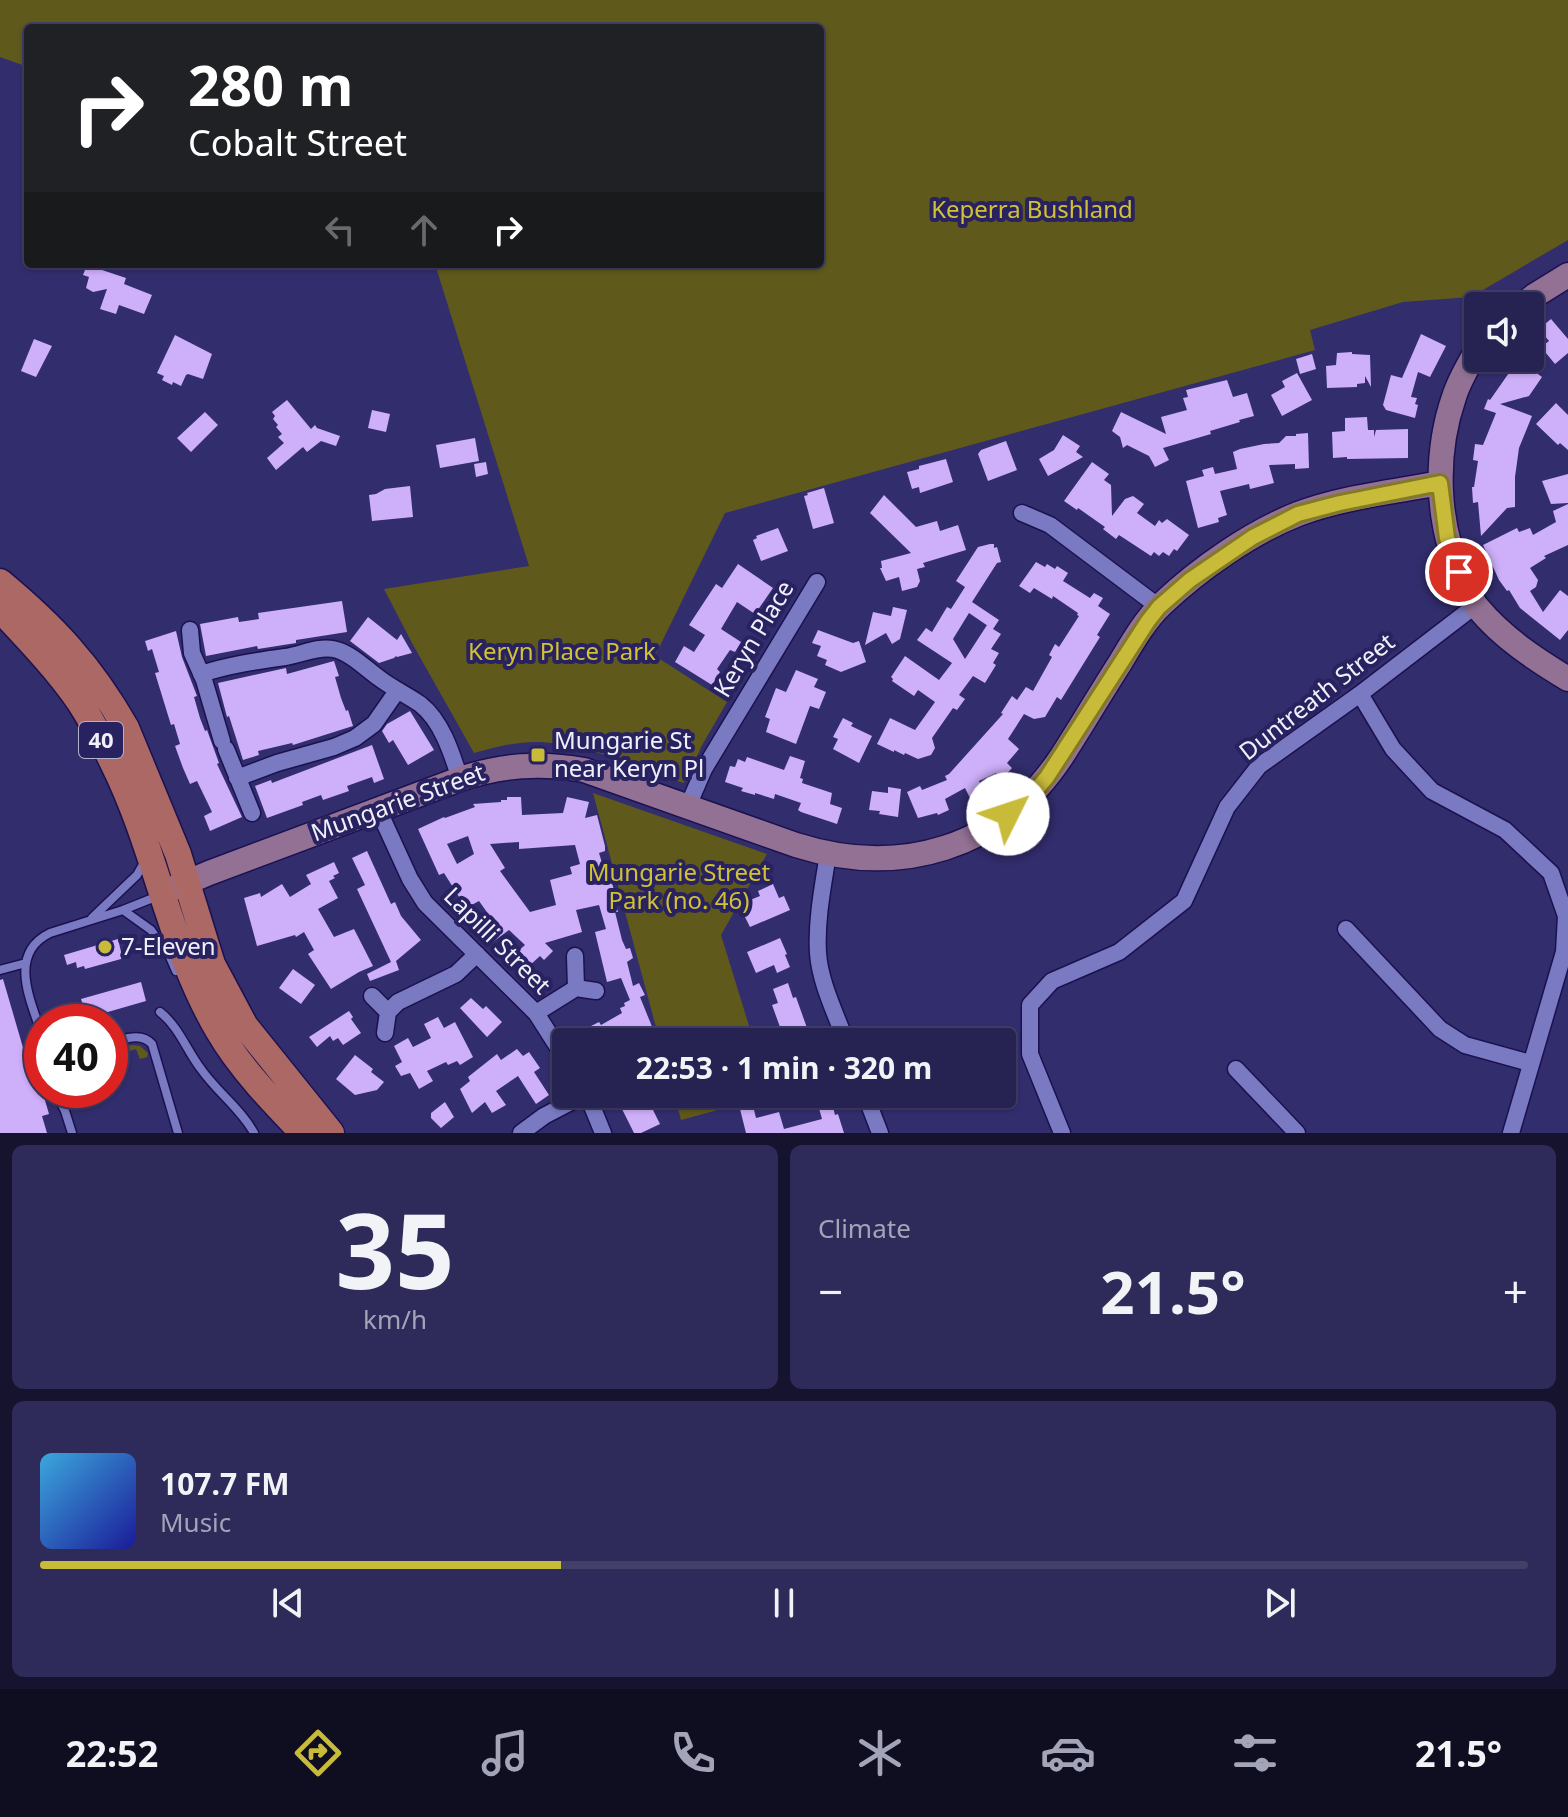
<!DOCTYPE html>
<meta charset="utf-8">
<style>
:root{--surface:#262252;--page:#2e2a59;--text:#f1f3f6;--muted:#a4a4b8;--line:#423f69;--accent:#c9bb3a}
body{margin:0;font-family:"Noto Sans",sans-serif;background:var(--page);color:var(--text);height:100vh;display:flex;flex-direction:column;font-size:30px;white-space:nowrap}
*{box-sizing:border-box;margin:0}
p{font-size:26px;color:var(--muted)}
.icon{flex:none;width:44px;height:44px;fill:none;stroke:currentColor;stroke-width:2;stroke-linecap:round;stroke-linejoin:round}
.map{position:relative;height:1133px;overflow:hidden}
.details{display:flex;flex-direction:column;gap:12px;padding:12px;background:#15132d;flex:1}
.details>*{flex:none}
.guide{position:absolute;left:24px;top:24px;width:800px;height:244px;border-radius:8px;box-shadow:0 2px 6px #0004,0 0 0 2px var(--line);background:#202124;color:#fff;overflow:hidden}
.tools{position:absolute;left:1464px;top:292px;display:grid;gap:16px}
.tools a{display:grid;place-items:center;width:80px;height:80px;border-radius:8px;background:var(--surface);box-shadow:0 2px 6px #0004,0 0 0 2px var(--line);font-size:40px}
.speed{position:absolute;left:24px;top:1004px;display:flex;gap:16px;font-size:40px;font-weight:700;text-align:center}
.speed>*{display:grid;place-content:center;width:104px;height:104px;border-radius:50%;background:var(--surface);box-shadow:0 2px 6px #0004,0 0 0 2px var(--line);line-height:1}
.speed .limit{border:12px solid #d22;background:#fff;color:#111}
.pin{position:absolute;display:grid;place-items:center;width:68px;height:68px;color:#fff;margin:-34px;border:4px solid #fff;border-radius:50%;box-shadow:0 2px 8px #0007}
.me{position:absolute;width:88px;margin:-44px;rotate:49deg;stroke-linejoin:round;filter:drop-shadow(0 0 6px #0008)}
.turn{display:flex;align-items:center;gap:28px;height:168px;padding:0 32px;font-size:36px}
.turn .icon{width:104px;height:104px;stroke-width:2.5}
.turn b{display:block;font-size:56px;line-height:68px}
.lanes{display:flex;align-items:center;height:76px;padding:0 32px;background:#0003;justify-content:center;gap:40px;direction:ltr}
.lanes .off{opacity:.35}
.big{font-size:60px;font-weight:700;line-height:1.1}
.details .tile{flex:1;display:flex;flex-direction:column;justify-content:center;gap:12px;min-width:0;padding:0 28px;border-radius:12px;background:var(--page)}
.details .dial{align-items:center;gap:0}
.dial b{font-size:104px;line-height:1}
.song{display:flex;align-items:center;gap:24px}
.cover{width:96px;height:96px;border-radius:12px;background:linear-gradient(135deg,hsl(200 70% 55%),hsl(240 70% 35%))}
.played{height:8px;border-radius:4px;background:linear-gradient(90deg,var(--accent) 35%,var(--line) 35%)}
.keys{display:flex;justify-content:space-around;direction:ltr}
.heat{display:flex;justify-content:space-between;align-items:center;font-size:44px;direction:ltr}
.details .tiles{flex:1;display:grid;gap:12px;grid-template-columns:1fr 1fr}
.tile:last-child{grid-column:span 2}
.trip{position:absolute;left:552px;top:1028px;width:464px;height:80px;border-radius:8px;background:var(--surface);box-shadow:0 2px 6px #0004,0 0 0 2px var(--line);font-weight:700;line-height:80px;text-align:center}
.dock{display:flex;height:128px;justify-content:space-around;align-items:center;background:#0f0e21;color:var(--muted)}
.dock .icon{width:56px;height:56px}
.dock .selected{color:var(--accent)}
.dock b{font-size:36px;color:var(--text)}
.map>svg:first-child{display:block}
.green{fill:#60591c}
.building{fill:#ceaffa;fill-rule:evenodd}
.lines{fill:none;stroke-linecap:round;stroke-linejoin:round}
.lane-casing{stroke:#1c1150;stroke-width:11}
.street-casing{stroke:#1c1150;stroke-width:19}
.secondary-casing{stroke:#1c1150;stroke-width:27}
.primary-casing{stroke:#1c1150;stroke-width:29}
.lane{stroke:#7a7ac2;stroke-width:8}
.street{stroke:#7a7ac2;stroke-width:16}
.secondary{stroke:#937194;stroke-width:24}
.primary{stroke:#ab6865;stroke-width:26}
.route-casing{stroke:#837a26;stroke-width:20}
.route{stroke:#c9bb3a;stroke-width:14}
.poi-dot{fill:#c9bb3a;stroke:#292261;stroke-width:3}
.labels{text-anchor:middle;stroke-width:8;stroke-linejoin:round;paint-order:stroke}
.shield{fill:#292261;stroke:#b4b2cb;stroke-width:2}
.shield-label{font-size:22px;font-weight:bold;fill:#eff0f8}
.park-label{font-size:24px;fill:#d1c235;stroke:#292261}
.street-label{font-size:24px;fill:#eff0f8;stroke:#292261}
.poi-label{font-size:24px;fill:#eff0f8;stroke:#292261;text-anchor:start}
</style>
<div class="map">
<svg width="1568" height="1133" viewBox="0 0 1568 1133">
<rect width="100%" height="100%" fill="#322d6d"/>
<path class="green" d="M0 0H1568V240L1471 297 1403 302 1310 330 1315 350 725 513 655 656 727 702 701 747 688 778 683 783C638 767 589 745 541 742 518 741 496 747 474 753L412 643 384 589 529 566 435 264H820V28H28V67L0 57Z
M593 793 767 854 721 935 754 1042H660Z
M132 1045 140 1046 148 1053 147 1057 140 1059 136 1049 110 1057V1051Z
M674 1094H770V1096L681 1120Z"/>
<path class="building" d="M87 265 126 278 124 284 152 295 144 314 119 305 116 314 100 309 107 289 93 292 86 288 89 277 83 275Z
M1551 319 1568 339V353L1555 364 1541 347 1549 341 1539 329Z
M1421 334 1446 346 1430 377 1418 372 1411 397 1417 398 1415 404 1418 405 1415 418 1386 410 1383 405 1391 375 1402 378Z
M175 335 212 354 203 379 188 374 186 375 181 386 173 382 172 385 162 380 164 376 157 373Z
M34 339 52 346 36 377 21 371Z
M1352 352V354L1370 355 1371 387 1365 376V383L1357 384V387L1327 388 1326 366 1336 365 1337 353Z
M1312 354 1316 369 1300 374 1296 359Z
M1516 358 1542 377 1529 396 1500 404 1532 416 1519 448 1515 477V507L1507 508 1481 536 1478 502 1473 503 1472 487H1474L1478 461 1473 460 1475 444 1483 445 1496 413 1484 409 1488 399 1490 400 1511 370 1509 368Z
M1297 373 1312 400 1282 416 1271 395 1285 387 1282 381Z
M1227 380 1233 397 1247 393 1254 416 1239 420 1240 422 1210 431 1211 434 1163 448 1169 460 1155 467 1149 456 1127 445 1123 448 1120 437 1112 431 1121 412 1166 434 1161 417 1187 410 1183 398 1188 397 1186 390Z
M287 400 311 429 315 425 317 428 340 436 336 446 321 441 307 452 303 447 276 470 267 458 284 443 278 437 282 434 276 427 278 425 273 419 275 416 272 412Z
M1556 403 1568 415V450L1560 443 1558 445 1536 424Z
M372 410 390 414 386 432 368 428Z
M205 412 218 425 191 452 177 438Z
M1367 417 1368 430H1374V437L1376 430 1408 429V458L1347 459V457L1333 458 1332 432 1345 431V418Z
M1308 433 1309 468 1295 469V464L1269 465 1274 483 1250 489 1249 484 1220 491 1227 515 1218 518 1219 522 1198 528 1186 481 1204 476 1202 470 1213 467 1215 474 1237 469 1233 452 1240 449 1264 444 1279 443 1286 436H1296V434Z
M1063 435 1080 446 1076 452 1083 457 1048 476 1039 459 1054 450Z
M475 438 479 461 440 468 436 445Z
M1006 441 1017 470 988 481 978 454 981 450Z
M946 459 953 482 920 493 919 487 912 489 907 472 919 469V466Z
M486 462 488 474 476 477 474 464Z
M1092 462 1109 474 1104 480 1111 485 1112 516 1125 499 1133 496 1144 504 1137 513 1155 526 1159 520 1162 523 1167 519 1189 535 1177 551 1174 549 1169 556 1163 552 1159 556 1154 552 1151 556 1119 535 1116 539 1103 529 1105 527 1078 508 1077 510 1064 501Z
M1568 474V503L1551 504 1542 481Z
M410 486 413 517 372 521 369 495 376 494 385 489Z
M824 488 834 523 813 529 804 496 808 495 807 493Z
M884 495 916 527 937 521 940 531 958 525 966 550 923 563 925 567 917 569 920 581 917 587 902 591 899 577 886 581 880 568H882L881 561 911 553 870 513Z
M1568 504V545L1544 556 1546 558 1530 568 1538 580 1536 587 1530 591 1543 612 1560 590 1568 596V630L1560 640 1520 608 1509 590 1507 591 1499 580 1483 545 1517 528 1519 532 1530 528 1533 535 1556 522 1553 511Z
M778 528 788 551 761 561 753 540 757 538 756 536Z
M990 544H994V548L997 547 1001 562 997 563 972 602 999 620 993 629 1001 634 991 649 999 653 993 663 996 665 985 683 973 676 959 695 965 699 957 710 953 708 932 738 935 748 931 755 918 759 905 753 904 755 894 750V752L877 744 890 718 915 730 935 702 918 690 914 696 892 681 893 679 891 677 905 656 939 680 952 663 917 640 926 628 932 632 947 607 951 609 965 587 956 581 978 547ZM969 613 988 626 987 625 965 659 953 639Z
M1036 562 1045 567 1047 564 1055 569 1057 566 1068 573 1063 581 1090 598 1094 593 1103 598 1098 606 1110 614 1097 635 1100 637 1061 700 1057 697 1045 717 1034 719 1024 714 1008 739 1019 749 1007 763 1012 768 1002 779 996 773 979 781 984 791 970 798 965 788 945 799 949 810 938 815 937 813 918 818 907 792 920 786 922 790 947 780 945 776 949 774 1003 714 1001 713 1012 696 1017 700 1026 687 1033 691 1052 657 1049 655 1055 644 1059 647 1079 616 1077 615 1078 613 1053 596 1052 599 1034 588 1030 593 1019 586Z
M738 564 773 588 755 614 737 602 721 629 741 642 735 652 730 650 717 669 720 672 712 685 675 662 684 646 694 652 705 635 689 625 716 584 722 588Z
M342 601 347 632 296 640V643L258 649 257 646 206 656 200 624 238 617 239 622 259 619 258 613Z
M893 607 907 610 900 639 892 644 886 633 865 645 873 612 891 616Z
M368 617 397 640 401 634 412 653 397 657 396 656 394 658 379 663 350 641Z
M818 630 853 643 859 641 866 662 841 672 825 665 827 660 817 656 821 646 812 643Z
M176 631 182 657 197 696 194 697 200 718 205 731 207 730 219 763 217 764 242 817 210 831 204 816 212 812 197 781 190 784 183 768 175 746 180 744 174 724 171 725 155 673 159 672 152 649 148 651 145 641Z
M334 661 339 676 335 677 341 698 346 711 348 710 353 726 293 745 292 743 258 751 259 755 243 760 229 716 227 717 218 683 286 668 287 674Z
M796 670 818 679 814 687 826 692 819 709 810 706 796 744 766 732 770 719 765 717 776 688 786 692Z
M410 711 434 750 408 765 393 740 389 743 382 731 387 724Z
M843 718 853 723 851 726 872 736 859 763 833 749 838 739 833 737Z
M372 745 384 779 374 783 372 777 347 786 349 791 323 800 321 795 302 802 303 805 267 818 255 786 271 780 272 783Z
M790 756 805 761 800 778 803 779 802 783 832 793 830 804 842 808 837 824 801 812 798 810 801 803 775 794 774 799 755 793V795L741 791 743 788 725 782 730 766 735 767 738 759 745 762 747 757 784 770Z
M888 787 901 789 898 817 879 814 880 811 869 810 872 791 888 793Z
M507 797H521L522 815 563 813 567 797 589 802 585 818 597 815 605 846V851L599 853 606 876 610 875 616 898 614 899 618 912H615L622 940 626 949 630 948 633 958 627 962 633 986 639 983 645 995 640 997 655 1034 647 1038 649 1042H590L583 1030 599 1022 601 1025 622 1013 620 1008 625 1006 624 1003 630 1000 621 978 607 982 595 932 606 929 599 905 576 910 582 932 545 943 553 951 544 960 540 956 529 966 516 953 525 945 509 930 490 944 481 932 494 922 479 901 466 908 444 873 439 875 418 829 444 817 445 818 475 807 473 804 501 802V800H507ZM468 836 474 854 457 864 447 844ZM519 842V849L575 845 580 864 570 867 572 874 550 880 556 905 530 912 500 871 505 868 490 844Z
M367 851 391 904 395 902 401 916 421 940 396 961 399 970 370 981 367 974 391 962 357 889 365 885 352 858Z
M334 862 339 873 333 876 335 878 329 881 338 898 318 909 334 937 354 929 373 966 359 972 331 989 308 954 314 950 304 932 296 937 295 935 257 946 244 898 260 893 261 897 282 884 290 897 311 884 306 875Z
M773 884 779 898 784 896 790 910 750 927 744 915 747 913 745 909 752 906 750 900 760 896 758 891Z
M780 938 787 954 785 955 790 967 777 973 774 965 756 973 747 952Z
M118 939 122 956 121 959 85 969 84 966 77 968 76 962 67 965 64 955Z
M293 969 315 985 301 1004 279 988Z
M3 979 31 1075 37 1073 49 1114 42 1116 47 1133H0V980Z
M141 982 146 1001 87 1018 81 999Z
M788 983 793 998 796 997 812 1042H772L768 1032 780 1027 772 1005 778 1003 773 989Z
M471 998 483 1009 486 1006 502 1022 487 1037 460 1008Z
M349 1011 353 1017 351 1019 361 1033 343 1045 338 1038 333 1041 330 1036 317 1047 309 1037Z
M438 1017 444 1028 455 1022 473 1057 460 1065 457 1061 448 1065 446 1062 427 1071 433 1081 419 1089 410 1073 401 1076 395 1066 402 1062 394 1046 408 1038 413 1047 431 1038 424 1024Z
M517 1049 523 1056 529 1052 540 1068 534 1072 549 1095 536 1104 518 1076 496 1091 506 1105 492 1113 485 1102 472 1113 460 1089 470 1081 468 1077 497 1054 501 1060Z
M355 1055 373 1069 371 1072 384 1082 377 1090 355 1095 336 1079Z
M618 1094H645L660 1124 641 1133H634L622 1109 624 1107Z
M815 1094H830L835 1115 838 1114 844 1133H746L739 1105 752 1102 756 1118 779 1112 784 1129 822 1119Z
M445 1102 454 1117 441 1128 431 1118V1113Z"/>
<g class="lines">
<defs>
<path id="lane" d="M123 910 151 930 170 957 176 971
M92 918 137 875 145 861
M0 970 26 963
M160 1012C179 1027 187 1051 201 1069 217 1092 241 1109 254 1133
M42 1035C31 1001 7 954 50 933L123 910 158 896
M110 1042C125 1039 141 1032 152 1044L178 1133
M54 1090 65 1111 72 1133"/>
<path id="street" d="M1022 513 1050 525 1159 607
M190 630 192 653 204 680 222 741
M201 674C229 665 256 661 285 657 301 655 317 646 333 649 350 652 365 668 379 678 392 688 407 695 420 704 442 721 452 754 460 779
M1360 694 1393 749 1432 791 1505 830 1551 873 1566 916 1564 952 1511 1133
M226 749 252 813
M237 778 277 763 334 747 355 738 374 724 397 691
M688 806 704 769 817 582
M378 809 410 879 425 903 536 1013 566 1060
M828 854C823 886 816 920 818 953 820 983 836 1014 846 1042
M1346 929 1440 1029 1465 1045 1530 1063
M575 956 576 988
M372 996 388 1012 385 1033
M388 1012 398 1002 456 974 477 954
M536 1013 576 988 596 991
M1236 1069 1297 1133
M587 1094 603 1133
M865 1094 880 1133
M521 1133 544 1116 586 1094
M1062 1133 1030 1054V1005L1052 981 1119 952 1184 901 1227 807 1259 766 1360 694 1476 605"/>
<path id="secondary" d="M1522 306 1534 296 1568 275
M1478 348C1470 363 1459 380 1454 397 1434 455 1436 525 1463 581 1468 590 1471 600 1478 608 1503 638 1535 659 1568 679
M169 890 209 873 460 779C502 765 540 762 584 770L796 845C900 878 1001 849 1062 756 1082 725 1100 694 1120 663 1132 643 1145 620 1162 604 1199 569 1250 533 1298 514 1343 497 1393 492 1440 483"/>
<path id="primary" d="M0 582C53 626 91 666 126 728L178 854 212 964 245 1026 331 1133
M0 609C28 639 56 668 79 701 92 721 104 744 114 765 156 850 170 948 218 1030 240 1068 273 1102 303 1133"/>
</defs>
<use href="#lane" class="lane-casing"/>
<use href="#street" class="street-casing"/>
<use href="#secondary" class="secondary-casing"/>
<use href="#primary" class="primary-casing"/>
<use href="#lane" class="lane"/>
<use href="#street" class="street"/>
<use href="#secondary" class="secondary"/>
<use href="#primary" class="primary"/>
</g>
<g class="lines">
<defs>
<path id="route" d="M1008 814 1036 790 1047 777 1148 621 1159 607 1190 580 1253 537 1298 514 1340 503 1440 483 1447 538 1459 572"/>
</defs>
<use href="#route" class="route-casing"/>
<use href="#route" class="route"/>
</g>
<g class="poi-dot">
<rect x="530" y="747" width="16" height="16" rx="4"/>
<circle cx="105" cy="947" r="8"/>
</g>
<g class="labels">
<rect class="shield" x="79" y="722" width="44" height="36" rx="6"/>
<g class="shield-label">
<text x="101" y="748">40</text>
</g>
<g class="park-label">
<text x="1032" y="218">Keperra Bushland</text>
<text x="562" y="660">Keryn Place Park</text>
<text x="679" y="881">Mungarie Street<tspan x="679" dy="28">Park (no. 46)</tspan></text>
</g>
<g class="street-label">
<text transform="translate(754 639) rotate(-59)" y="8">Keryn Place</text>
<text transform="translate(1317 697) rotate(-38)" y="8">Duntreath Street</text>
<text transform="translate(398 803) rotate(-20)" y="8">Mungarie Street</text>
<text transform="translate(497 941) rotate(45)" y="8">Lapilli Street</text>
</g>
<g class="poi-label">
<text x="554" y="749">Mungarie St<tspan x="554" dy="28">near Keryn Pl</tspan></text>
<text x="121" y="955">7-Eleven</text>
</g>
</g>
</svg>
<div class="tools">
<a><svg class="icon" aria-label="sound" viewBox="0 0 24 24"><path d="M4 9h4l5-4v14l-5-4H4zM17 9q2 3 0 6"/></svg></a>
</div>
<div class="speed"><div class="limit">40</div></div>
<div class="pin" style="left:1459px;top:572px;background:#d93025"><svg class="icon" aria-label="arrive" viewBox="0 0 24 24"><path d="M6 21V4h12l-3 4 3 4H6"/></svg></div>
<svg class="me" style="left:1008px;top:814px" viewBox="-20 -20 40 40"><circle r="19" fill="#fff"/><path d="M0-13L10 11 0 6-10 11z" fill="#c9bb3a"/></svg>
<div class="trip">22:53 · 1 min · 320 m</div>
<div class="guide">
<div class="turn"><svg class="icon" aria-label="right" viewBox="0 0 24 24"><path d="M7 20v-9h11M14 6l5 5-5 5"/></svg><div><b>280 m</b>Cobalt Street</div></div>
<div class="lanes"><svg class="icon off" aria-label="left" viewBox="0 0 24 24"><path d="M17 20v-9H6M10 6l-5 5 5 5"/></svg><svg class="icon off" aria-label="ahead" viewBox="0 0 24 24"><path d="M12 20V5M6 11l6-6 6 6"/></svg><svg class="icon" aria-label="right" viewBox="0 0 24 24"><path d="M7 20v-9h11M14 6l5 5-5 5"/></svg></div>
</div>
</div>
<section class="details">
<div class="tiles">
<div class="tile dial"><b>35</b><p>km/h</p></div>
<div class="tile"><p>Climate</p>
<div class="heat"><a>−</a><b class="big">21.5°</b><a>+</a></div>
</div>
<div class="tile">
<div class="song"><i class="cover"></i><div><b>107.7 FM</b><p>Music</p></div></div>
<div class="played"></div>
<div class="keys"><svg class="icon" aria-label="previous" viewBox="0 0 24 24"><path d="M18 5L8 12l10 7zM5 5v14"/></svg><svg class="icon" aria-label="pause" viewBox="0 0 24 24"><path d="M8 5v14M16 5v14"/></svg><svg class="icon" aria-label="next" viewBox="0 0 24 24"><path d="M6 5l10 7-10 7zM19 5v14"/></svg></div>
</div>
</div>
</section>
<nav class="dock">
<b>22:52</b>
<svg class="icon selected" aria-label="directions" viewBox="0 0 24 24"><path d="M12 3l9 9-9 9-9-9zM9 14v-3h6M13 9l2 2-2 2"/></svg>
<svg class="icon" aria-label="music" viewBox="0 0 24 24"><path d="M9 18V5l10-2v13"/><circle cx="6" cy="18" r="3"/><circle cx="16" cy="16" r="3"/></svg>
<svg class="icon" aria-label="phone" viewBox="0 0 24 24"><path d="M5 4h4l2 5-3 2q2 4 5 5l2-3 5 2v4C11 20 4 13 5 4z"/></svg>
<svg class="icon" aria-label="climate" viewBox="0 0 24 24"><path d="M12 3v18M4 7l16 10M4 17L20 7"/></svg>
<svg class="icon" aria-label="car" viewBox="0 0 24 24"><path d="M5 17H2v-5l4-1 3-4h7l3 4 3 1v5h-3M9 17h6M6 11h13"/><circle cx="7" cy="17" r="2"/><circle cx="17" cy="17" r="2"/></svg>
<svg class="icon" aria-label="filters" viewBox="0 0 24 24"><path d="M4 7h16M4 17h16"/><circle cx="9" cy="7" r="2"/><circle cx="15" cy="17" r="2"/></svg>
<b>21.5°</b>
</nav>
